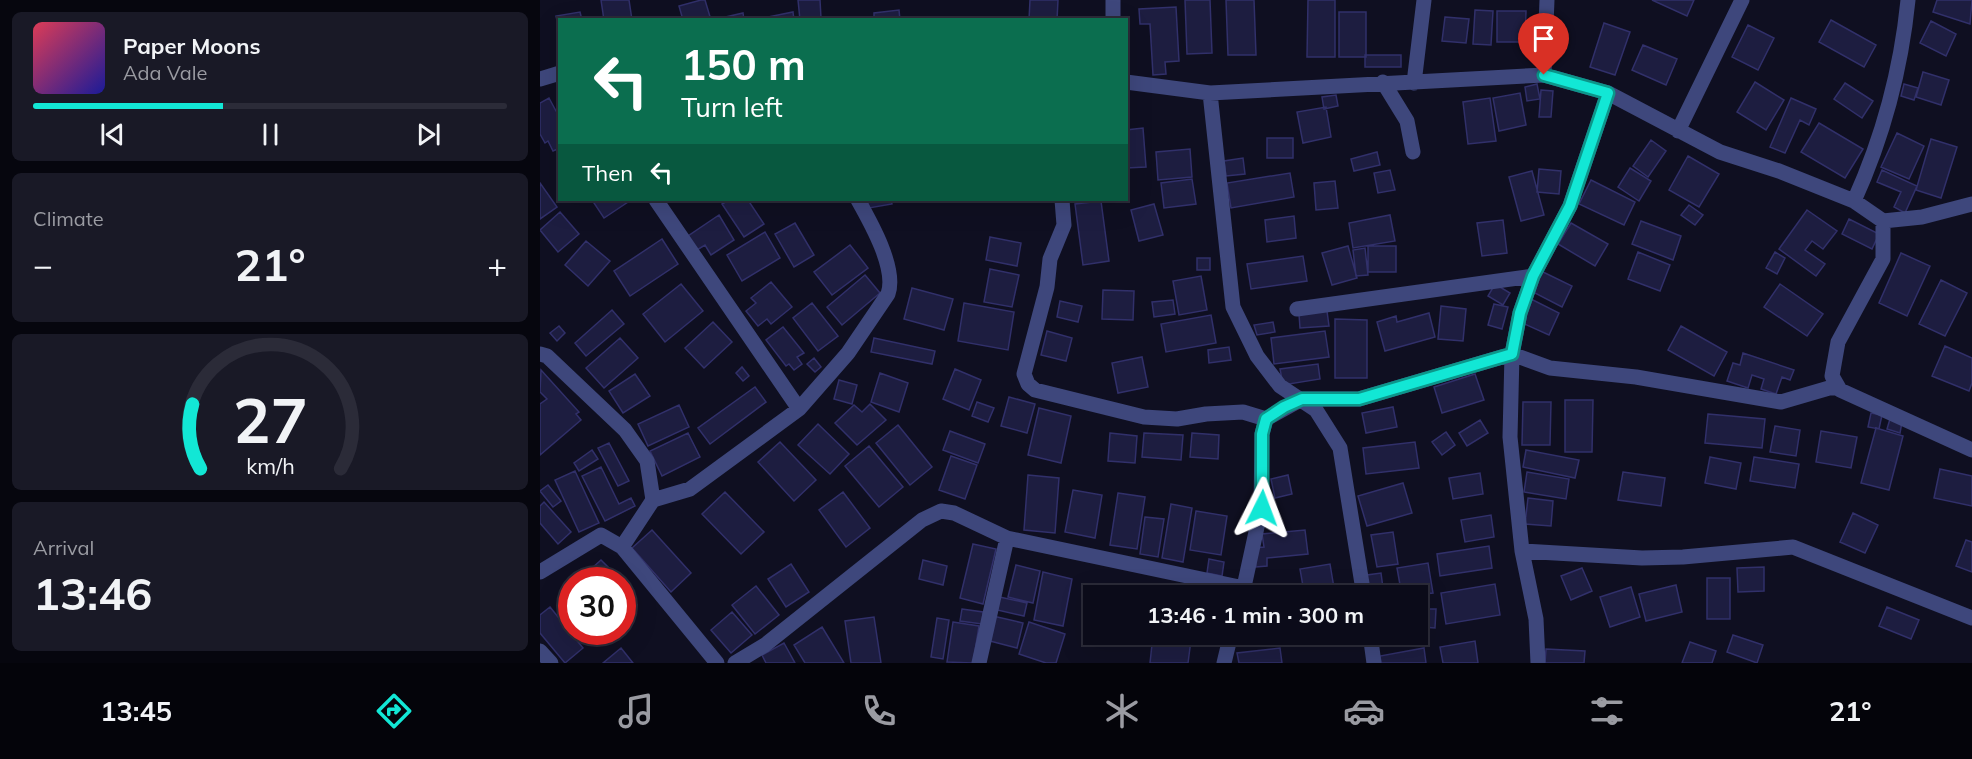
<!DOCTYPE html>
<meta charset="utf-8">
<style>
:root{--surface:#0b0b19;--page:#191926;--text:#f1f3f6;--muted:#9a9ba2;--line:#2b2b38;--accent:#12e7d5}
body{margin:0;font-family:Mulish,sans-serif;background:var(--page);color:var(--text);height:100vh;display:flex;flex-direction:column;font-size:22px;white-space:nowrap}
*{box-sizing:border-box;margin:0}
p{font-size:20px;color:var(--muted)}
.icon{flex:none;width:33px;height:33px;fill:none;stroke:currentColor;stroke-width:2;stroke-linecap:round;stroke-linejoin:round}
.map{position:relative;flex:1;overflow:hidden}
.details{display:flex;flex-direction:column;gap:12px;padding:12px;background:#06060e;width:540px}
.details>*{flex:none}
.banner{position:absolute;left:18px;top:18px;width:570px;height:183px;border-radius:0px;box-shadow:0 6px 24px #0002,0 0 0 2px var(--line);background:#0b6e4f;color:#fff;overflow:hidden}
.speed{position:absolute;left:18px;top:567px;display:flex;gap:12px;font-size:30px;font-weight:700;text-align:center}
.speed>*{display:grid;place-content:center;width:78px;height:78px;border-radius:50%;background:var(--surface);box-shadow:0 6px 24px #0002,0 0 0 2px var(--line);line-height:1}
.speed .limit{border:9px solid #d22;background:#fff;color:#111}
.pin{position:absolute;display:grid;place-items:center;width:51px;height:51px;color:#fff;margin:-62px -26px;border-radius:50% 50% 50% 0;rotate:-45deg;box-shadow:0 0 6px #0007}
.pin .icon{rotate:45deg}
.me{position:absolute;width:66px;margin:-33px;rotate:3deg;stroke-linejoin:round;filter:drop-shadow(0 0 4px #0008)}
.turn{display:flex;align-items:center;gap:21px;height:126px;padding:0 24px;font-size:27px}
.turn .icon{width:78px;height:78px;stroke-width:2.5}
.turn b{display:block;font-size:42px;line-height:51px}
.then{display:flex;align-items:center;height:57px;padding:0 24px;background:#0003;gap:12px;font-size:22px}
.big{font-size:45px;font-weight:700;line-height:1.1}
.details .tile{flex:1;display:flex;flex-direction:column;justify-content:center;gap:9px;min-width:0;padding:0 21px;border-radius:9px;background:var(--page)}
.details .dial{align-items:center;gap:0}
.dial svg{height:156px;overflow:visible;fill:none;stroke:var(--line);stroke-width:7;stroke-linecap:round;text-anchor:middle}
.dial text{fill:var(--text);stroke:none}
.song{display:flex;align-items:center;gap:18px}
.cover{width:72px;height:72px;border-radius:9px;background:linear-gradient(135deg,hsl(350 70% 55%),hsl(240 70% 35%))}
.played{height:6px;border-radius:3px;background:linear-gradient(90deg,var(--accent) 40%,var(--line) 40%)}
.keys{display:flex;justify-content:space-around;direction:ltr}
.heat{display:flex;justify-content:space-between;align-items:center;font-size:33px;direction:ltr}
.trip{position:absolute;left:543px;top:585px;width:345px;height:60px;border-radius:0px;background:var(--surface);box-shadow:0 6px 24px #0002,0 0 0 2px var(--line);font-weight:700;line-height:60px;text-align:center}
.menu{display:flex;height:96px;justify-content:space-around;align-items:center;background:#04040a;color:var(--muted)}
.menu .icon{width:42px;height:42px}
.menu .selected{color:var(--accent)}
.menu b{font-size:27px;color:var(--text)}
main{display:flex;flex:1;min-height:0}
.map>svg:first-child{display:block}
.building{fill:#1d1d40;stroke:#31306a;stroke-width:1.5}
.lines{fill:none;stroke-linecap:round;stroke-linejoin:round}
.minor{stroke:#3e477c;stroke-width:15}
.route-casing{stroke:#0c968a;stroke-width:15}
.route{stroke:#12e7d5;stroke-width:10}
</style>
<main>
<section class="details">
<div class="tile">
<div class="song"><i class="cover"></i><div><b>Paper Moons</b><p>Ada Vale</p></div></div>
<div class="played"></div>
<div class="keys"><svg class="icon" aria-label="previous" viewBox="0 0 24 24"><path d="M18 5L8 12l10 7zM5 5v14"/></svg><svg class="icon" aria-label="pause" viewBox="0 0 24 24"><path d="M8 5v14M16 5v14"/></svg><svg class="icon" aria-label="next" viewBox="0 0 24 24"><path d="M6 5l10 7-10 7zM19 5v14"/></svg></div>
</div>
<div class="tile"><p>Climate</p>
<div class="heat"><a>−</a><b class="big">21°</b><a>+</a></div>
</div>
<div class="tile dial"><svg viewBox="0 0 100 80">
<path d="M14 69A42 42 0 1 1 86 69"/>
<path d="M14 69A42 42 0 0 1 10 36" stroke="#12e7d5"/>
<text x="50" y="56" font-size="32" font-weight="700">27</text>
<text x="50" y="72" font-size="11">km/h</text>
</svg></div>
<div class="tile"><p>Arrival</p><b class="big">13:46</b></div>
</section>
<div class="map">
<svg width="1432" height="663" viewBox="0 0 1432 663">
<rect width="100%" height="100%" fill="#0f0f21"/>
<path class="building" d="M61 0H89L92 20H64Z
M161 0H165L171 20H143L139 6Z
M258 0H280L281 18 260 20Z
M490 0H518L517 20H489Z
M645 0H670L672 53 647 54Z
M686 0H714L716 55H688Z
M768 0H795V57H767Z
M1112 0H1154L1147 16Z
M1397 0H1432L1430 24 1393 12Z
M636 7 639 61 625 62 626 74 613 75 610 24H600L599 9Z
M359 10 360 20H334V13Z
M935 10 953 11 951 45 933 44Z
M957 11H986L985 42H957Z
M40 12 42 20H20V33L16 16Z
M253 12 254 20 218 19Z
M799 12H826V57H799Z
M203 13 204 20H178L177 19Z
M905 17 929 19 926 43 902 41Z
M1291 20 1336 45 1324 67 1279 42Z
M1391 21 1416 34 1406 56 1380 43Z
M1064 23 1090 32 1075 75 1050 67Z
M1208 25 1234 38 1218 70 1192 57Z
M1103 45 1137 59 1126 85 1092 70Z
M825 55H861V67H825Z
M1383 72 1409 80 1401 105 1376 97Z
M1215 82 1244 100 1226 130 1197 112Z
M1305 83 1333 101 1322 118 1294 99Z
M997 84 1000 99 987 101 985 87Z
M1364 84 1378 88 1374 100 1361 96Z
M1001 90 1013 91 1011 117H999Z
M980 93 986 125 959 131 953 98Z
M796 95 798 106 784 109 782 97Z
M9 98 16 111 20 110V148L13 151 8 141 5 143 0 134V103Z
M950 98 956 141 928 144 923 102Z
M1251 98 1276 109 1269 125 1260 120 1245 153 1230 147Z
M786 107 791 137 763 143 757 112Z
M1279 123 1323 149 1305 178 1261 152Z
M603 128 606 167 586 168V130Z
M1357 133 1384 146 1369 179 1341 167Z
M727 138H753V158H727Z
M1391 139 1417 147 1401 198 1376 190Z
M1111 140 1126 151 1108 177 1093 166Z
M650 149 652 177 618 180 616 152Z
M837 152 840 165 814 171 811 159Z
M1148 156 1179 174 1159 207 1129 190Z
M703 158 705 174 686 176 684 161Z
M1090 168 1111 181 1099 201 1078 187Z
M999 169 1021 171 1019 194 997 192Z
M850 170 855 190 838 193 834 173Z
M1342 170 1377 186 1365 213 1354 207 1361 192 1337 182Z
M992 171 1004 215 981 221 969 177Z
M750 173 754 197 691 208 687 183Z
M652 179 656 204 624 208 621 183Z
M1051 180 1095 202 1084 225 1039 204Z
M795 181 798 208 776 210 774 183Z
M0 183 17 207 0 219Z
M52 200H91L64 218Z
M189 200H208L224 224 204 237 182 204Z
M327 200H351L352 204 329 208Z
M561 201 569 261 543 265 535 204Z
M614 204 623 235 599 241 591 210Z
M1149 205 1163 215 1155 225 1141 215Z
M1267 210 1297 231 1283 249 1272 241 1265 250 1285 264 1276 276 1239 249Z
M20 212 39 234 18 252 0 230Z
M179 215 194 240 171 255 165 245 157 250 148 236Z
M850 215 855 241 813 248 809 223Z
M754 216 756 238 727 242 725 220Z
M1309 219 1339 234 1332 249 1302 234Z
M963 220 967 253 942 256 937 223Z
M1101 221 1141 236 1133 260 1092 244Z
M255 223 274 255 254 267 235 234Z
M1031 223 1068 244 1055 266 1018 244Z
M225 232 240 258 202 281 187 255Z
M450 237 481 243 477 266 446 260Z
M122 239 138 264 90 296 74 271Z
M46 241 70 261 48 286 25 265Z
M310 245 328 268 292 295 274 272Z
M808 246 817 278 792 285 782 253Z
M828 246H856V272H828Z
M825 248 828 275 816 276 813 250Z
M1098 252 1130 265 1120 291 1088 279Z
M1235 252 1245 258 1237 274 1226 268Z
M1361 253 1390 266 1367 316 1339 303Z
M763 256 767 281 711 289 707 264Z
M657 258H670V270H657Z
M450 269 479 275 472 307 444 302Z
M1001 271 1032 286 1022 307 991 291Z
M325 275 340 293 302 325 287 307Z
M661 276 667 310 639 315 633 281Z
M1401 280 1427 293 1405 336 1379 324Z
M231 282 252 307 231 324 227 319 218 326 206 311 216 303 211 298Z
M141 284 163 311 125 342 103 314Z
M955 284 970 293 963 305 948 296Z
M1240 284 1283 314 1267 336 1224 307Z
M372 288 413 299 404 330 364 319Z
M563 290 594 291 593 320 562 319Z
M991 299 1019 313 1009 335 980 322Z
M633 300 635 314 614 317 612 302Z
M520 301 542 306 538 322 517 317Z
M272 303 298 336 278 351 253 318Z
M424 303 474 312 468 350 418 341Z
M954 304 968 307 962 329 948 325Z
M901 306 926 309 923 341 898 339Z
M72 310 84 324 46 356 35 343Z
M787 311 789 326 760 328 759 314Z
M889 313 895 337 845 351 837 322 856 316 857 322Z
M671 315 676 343 626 352 621 324Z
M795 319 827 320V378H795Z
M173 322 192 342 164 368 145 348Z
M733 322 735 332 717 335 714 325Z
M19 326 25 333 17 341 10 333Z
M1141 326 1187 352 1174 376 1128 350Z
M243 327 264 353 257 357 262 364 254 370 249 364 246 366 226 340Z
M507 331 532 338 526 361 501 355Z
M785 331 789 357 734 364 731 338Z
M80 338 98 358 64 388 46 368Z
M334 338 395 351 392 364 331 352Z
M1405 346 1432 358V383L1429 391 1392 376Z
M689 347 691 360 669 363 668 350Z
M1203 353 1254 370 1250 380 1242 377 1236 394 1221 389 1224 379 1212 375 1208 388 1187 381 1193 363 1200 365Z
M602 357 608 387 578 393 572 363Z
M274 358 281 367 275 372 267 364Z
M778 364 780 379 743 385 740 369Z
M202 367 209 376 203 381 196 373Z
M415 369 441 380 429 410 403 399Z
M1 370 39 412 36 414 41 420 0 455V404L7 399 0 392Z
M340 373 368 383 359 412 331 402Z
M95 374 110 396 83 413 69 391Z
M935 374 944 400 902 413 894 387Z
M299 380 317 385 312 404 294 399Z
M215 387 226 402 170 444 158 428Z
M469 397 495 404 487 433 461 426Z
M1025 400H1053L1052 452H1025Z
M437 402 454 408 448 422 432 416Z
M983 402H1011L1010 445H982Z
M330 404 346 420 317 445 295 423 314 405 322 412Z
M139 405 149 427 108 446 98 424Z
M853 407 857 427 826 433 822 413Z
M499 408 531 416 521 463 488 455Z
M1331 413 1342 415 1339 429 1328 427Z
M1168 414 1225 419 1222 448 1165 443Z
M1350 419 1362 422 1360 433 1347 429Z
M940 420 948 433 927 446 919 433Z
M278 424 309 454 290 474 258 445Z
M358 425 392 467 370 485 336 443Z
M1235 426 1260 430 1256 456 1230 452Z
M1336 428 1363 436 1349 490 1321 483Z
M410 431 445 444 438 463 403 450Z
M1281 431 1317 437 1311 468 1276 462Z
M906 432 915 445 902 455 892 442Z
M148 433 160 457 122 476 110 451Z
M570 433 597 436 595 463 568 461Z
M604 433 643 435 641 460 602 457Z
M652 433 679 435 678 459 650 457Z
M240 442 276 480 254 501 218 462Z
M875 442 879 468 826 474 823 448Z
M69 443 89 481 78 486 58 448Z
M329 446 363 487 339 507 305 466Z
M52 450 58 459 39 471 34 463Z
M986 450 1039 460 1035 478 983 467Z
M411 456 437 465 425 499 399 490Z
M1170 457 1201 463 1196 489 1165 483Z
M1214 457 1259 464 1255 488 1210 481Z
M61 467 79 504 91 498 95 506 65 521 42 476Z
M1400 469 1432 476V506L1394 498Z
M35 471 59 523 39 532 15 480Z
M987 472 1029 479 1026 499 984 492Z
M1083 472 1125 478 1121 506 1078 500Z
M940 473 943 494 913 499 909 478Z
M488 475 519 478 515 533 484 530Z
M748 475 752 494 735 498 731 479Z
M863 483 872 513 827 526 818 496Z
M8 485 21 501 13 507 0 491Z
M533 490 562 495 555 538 525 532Z
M185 492 224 532 201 554 162 514Z
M303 492 330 528 306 547 279 510Z
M578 493 605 497 597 549 570 545Z
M988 498 1013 501 1011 526 985 524Z
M4 502 31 532 18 544 0 523V506Z
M631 504 652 508 643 562 622 558Z
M656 511 687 516 681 555 650 550Z
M1313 513 1338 525 1325 553 1300 542Z
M951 515 954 537 925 542 921 520Z
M605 517 624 519 618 557 600 554Z
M112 530 151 573 131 592 92 548Z
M765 530 768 554 727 558V566L716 567 714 548 724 547 722 534Z
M853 532 858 564 837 567 831 535Z
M1426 540 1432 542V572L1416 566Z
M433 544 456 549 443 604 420 598Z
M949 546 952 568 900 576 897 554Z
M669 559 684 562 682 576 667 573Z
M61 560 78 577 75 580H45L42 577Z
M383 560 407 566 403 585 379 579Z
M888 563 893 593 862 596 857 568Z
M251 564 269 592 246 607 228 579Z
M790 564 794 588 764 592 760 569Z
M476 565 500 571 493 603 468 597Z
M1224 567V591L1198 592 1197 568Z
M1042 568 1052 591 1031 600 1021 576Z
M503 572 532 579 523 626 494 620Z
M841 573 843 588 829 591 827 575Z
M1167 578H1190V619H1167Z
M32 583V607L20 594Z
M955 584 960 615 906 624 901 593Z
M1136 585 1142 612 1106 621 1099 594Z
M216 586 239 615 215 634 192 605Z
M82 587 97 605 82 617Z
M1091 587 1100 617 1070 627 1060 597Z
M455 596 487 603 484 616 453 609Z
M10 607 43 648 25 663 0 633V615Z
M1347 607 1379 620 1371 639 1339 626Z
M422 609 443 612 442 624 420 621Z
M883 609H896L895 628 882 627Z
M192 612 212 635 191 653 171 630Z
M453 616 483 623 477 648 446 640Z
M334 617 341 663H311L305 621Z
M397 618 409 620 403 659 391 657Z
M413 622 439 626 433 663 407 662Z
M489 622 525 634 516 663H506L479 654Z
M282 627 304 663H265L254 645Z
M837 634H867L868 639 838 643Z
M613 635 651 640 648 663H610Z
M1193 635 1223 645 1217 663 1187 652Z
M935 641 938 663H903L900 647Z
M1150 642 1176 651 1172 663H1142Z
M244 643 255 663H226L222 655Z
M81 648 93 663H63Z
M740 648 742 663H699L697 653Z
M884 648 886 663H841L840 656Z
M1006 649 1045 651 1044 663H1005Z"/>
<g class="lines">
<path class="minor" d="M573 0V20
M1004 75 1007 0
M0 79 20 73
M586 82 670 93 1004 75 1068 93 1180 152 1239 171 1314 201 1343 221 1382 217 1432 204
M843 82 867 121 873 152
M874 83 884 0
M670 93 693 307 717 356 740 386 776 410 800 448 824 596
M1138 131 1202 0
M116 200 259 409
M522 200 524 225 510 259 507 287 484 374 488 384 495 390 604 417 637 419 666 414 703 412 726 419 762 399H819L972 354 1010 368 1096 377 1241 402 1289 388H1299
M1314 201C1343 137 1361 70 1368 0
M1343 221V259L1298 342 1292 376 1300 390 1432 450
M757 309 993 276
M0 354 7 356 85 430 107 461 113 500
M82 547 113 500 150 489 259 409 308 353 348 294C357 269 331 223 318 200
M982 551 1102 558 1143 557 1253 547 1432 618
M0 572 61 535 82 547 177 663
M702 596 721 509 722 434 726 419
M830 634 834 663
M0 651 11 663
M195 663 225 645 382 520 401 511 414 513 467 538 704 588
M439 663 467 538
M684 663 691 634
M998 663 996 619 982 551 970 437 972 354 980 313 993 276 1030 206 1068 93"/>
</g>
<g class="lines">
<defs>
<path id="route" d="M722 508V434L726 419 744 407 762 399H819L972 354 980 313 993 276 1030 206 1068 93 1004 75"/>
</defs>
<use href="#route" class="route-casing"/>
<use href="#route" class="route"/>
</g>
</svg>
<div class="speed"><div class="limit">30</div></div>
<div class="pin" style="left:1004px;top:75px;background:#d93025"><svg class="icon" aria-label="arrive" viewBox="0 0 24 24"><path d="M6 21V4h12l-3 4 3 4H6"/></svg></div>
<svg class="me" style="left:722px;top:508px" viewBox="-20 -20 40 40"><path d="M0-17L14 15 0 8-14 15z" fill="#12e7d5" stroke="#fff" stroke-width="4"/></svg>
<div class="trip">13:46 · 1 min · 300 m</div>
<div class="banner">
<div class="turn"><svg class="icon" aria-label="left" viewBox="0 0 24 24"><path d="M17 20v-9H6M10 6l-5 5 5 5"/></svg><div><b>150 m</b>Turn left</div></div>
<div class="then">Then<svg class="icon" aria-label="left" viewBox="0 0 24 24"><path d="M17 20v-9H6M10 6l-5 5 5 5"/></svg></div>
</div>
</div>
</main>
<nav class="menu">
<b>13:45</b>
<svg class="icon selected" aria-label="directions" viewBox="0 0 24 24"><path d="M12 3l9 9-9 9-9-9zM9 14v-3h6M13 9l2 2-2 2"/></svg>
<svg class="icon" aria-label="music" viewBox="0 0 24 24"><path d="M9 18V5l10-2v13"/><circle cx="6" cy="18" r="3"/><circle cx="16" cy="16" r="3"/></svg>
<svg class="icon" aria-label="phone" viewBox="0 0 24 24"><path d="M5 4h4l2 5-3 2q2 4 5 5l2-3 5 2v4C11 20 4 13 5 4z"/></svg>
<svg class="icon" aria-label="climate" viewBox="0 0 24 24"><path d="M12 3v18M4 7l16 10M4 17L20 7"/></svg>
<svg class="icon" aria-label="car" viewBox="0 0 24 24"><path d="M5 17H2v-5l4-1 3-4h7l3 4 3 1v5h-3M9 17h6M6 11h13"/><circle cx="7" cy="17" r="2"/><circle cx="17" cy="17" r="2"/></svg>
<svg class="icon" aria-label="filters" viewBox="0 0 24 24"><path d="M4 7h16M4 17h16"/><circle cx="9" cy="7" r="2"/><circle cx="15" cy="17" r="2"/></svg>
<b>21°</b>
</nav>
